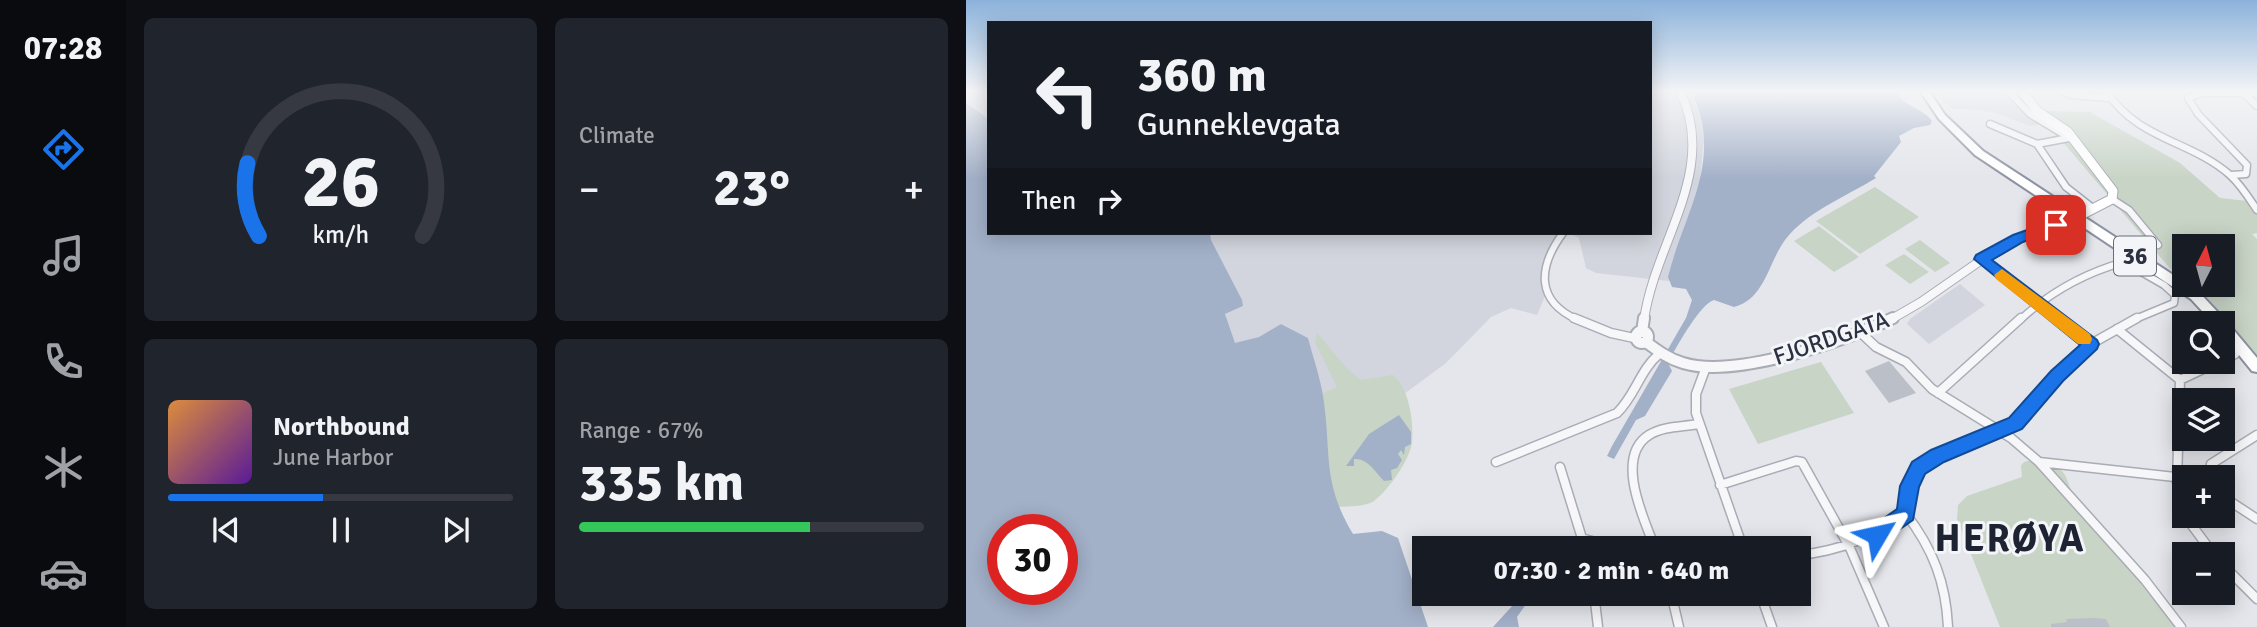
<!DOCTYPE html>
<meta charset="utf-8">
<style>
:root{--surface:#171b24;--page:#20242c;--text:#f1f3f6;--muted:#9ea1a6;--line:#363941;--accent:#1a73e8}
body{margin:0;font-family:Signika,sans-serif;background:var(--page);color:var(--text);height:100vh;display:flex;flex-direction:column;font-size:26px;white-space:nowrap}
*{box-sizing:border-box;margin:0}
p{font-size:23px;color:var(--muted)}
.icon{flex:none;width:38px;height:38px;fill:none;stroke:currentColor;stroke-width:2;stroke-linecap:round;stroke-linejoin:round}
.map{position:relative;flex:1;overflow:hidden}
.side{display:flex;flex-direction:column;gap:18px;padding:18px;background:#0d0f14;width:840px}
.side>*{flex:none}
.banner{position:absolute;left:21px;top:21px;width:665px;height:214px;border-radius:0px;box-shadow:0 4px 18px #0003;background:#171b24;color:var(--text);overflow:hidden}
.needle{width:46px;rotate:6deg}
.controls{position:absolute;left:1206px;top:234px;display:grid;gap:14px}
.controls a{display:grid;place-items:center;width:63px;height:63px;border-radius:0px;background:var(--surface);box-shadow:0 4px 18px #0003;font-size:35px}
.speed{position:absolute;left:21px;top:514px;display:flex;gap:14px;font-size:35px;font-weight:700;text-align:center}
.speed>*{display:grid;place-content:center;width:91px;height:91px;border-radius:50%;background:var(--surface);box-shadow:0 4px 18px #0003;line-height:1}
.speed .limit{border:10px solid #d22;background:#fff;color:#111}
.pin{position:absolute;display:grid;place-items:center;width:60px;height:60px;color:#fff;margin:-30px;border-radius:14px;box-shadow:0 4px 10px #0006}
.me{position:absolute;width:77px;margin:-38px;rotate:54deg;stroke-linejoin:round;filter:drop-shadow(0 0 5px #0008)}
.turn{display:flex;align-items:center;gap:24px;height:147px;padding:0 35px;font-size:32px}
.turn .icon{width:91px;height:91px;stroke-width:2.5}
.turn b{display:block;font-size:49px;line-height:60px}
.then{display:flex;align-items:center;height:66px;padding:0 35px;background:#0003;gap:14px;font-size:26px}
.big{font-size:52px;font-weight:700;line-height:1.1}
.side .tile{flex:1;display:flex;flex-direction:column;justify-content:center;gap:10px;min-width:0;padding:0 24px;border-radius:10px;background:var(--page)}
.side .dial{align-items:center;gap:0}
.dial svg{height:182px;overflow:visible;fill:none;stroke:var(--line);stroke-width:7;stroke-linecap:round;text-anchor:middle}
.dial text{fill:var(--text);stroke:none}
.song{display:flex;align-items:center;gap:21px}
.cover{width:84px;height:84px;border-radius:10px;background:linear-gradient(135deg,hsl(30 70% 55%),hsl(270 70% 35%))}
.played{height:7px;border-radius:4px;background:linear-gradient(90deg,var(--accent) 45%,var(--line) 45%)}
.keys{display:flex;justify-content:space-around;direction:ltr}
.heat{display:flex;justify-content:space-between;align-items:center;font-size:38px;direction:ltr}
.charge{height:10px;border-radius:5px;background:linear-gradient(90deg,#34c759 67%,var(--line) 0)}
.side .tiles{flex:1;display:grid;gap:18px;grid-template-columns:repeat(2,1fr)}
.trip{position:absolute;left:446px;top:536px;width:399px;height:70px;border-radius:0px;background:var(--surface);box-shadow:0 4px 18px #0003;font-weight:700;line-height:70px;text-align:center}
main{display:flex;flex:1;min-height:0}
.tab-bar{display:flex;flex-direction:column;width:126px;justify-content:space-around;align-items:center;background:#090b0e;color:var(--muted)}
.tab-bar .icon{width:49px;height:49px}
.tab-bar .active{color:var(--accent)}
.tab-bar b{font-size:32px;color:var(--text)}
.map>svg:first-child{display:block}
.built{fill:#d2d5dd}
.green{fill:#c8d4c6}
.water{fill:#a2b0c8;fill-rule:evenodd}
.building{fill:#bbbfc7}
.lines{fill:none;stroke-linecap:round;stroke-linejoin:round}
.minor-far1-casing{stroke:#a9acb5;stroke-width:9}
.minor-casing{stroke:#a9acb5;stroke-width:11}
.tertiary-far1-casing{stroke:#a9acb5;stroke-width:10}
.tertiary-casing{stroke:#a9acb5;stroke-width:14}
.secondary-casing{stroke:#a9acb5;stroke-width:11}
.trunk-casing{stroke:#8c92a1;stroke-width:4}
.minor-far1{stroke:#f7f7f9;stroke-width:6}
.minor{stroke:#f7f7f9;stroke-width:8}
.tertiary-far1{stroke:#f7f7f9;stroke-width:8}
.tertiary{stroke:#f7f7f9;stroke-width:10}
.secondary{stroke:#fff;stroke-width:9}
.trunk{fill:#fff;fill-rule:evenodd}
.route{fill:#1a73e8;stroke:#114b97;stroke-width:2}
.slow{fill:#f59e0b}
.labels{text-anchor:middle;stroke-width:6;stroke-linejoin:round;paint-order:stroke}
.shield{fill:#f4f5f8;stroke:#686c79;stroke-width:2}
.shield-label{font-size:23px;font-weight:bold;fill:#2c3242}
.street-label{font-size:24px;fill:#2c3242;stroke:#f4f5f8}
.near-district-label{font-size:38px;font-weight:bold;letter-spacing:2px;fill:#1e2333;stroke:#f4f5f8}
</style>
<main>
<nav class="tab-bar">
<b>07:28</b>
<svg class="icon active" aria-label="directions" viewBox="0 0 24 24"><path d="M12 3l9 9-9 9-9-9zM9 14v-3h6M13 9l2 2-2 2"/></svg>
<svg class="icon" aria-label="music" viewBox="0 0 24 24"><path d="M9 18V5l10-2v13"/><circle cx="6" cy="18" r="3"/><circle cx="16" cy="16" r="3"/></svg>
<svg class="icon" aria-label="phone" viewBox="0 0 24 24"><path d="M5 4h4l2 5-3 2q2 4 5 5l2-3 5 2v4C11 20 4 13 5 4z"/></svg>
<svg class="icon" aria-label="climate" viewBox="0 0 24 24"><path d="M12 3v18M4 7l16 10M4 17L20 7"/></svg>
<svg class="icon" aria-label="car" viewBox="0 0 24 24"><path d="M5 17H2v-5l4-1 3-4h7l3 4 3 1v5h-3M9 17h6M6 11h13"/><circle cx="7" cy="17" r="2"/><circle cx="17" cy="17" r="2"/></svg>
</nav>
<section class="side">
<div class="tiles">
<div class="tile dial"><svg viewBox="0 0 100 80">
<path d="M14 69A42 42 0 1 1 86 69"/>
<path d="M14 69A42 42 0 0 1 9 37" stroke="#1a73e8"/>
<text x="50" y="56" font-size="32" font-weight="700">26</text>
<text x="50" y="72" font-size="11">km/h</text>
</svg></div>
<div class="tile"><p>Climate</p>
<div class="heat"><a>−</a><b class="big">23°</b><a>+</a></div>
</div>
<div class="tile">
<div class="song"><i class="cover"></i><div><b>Northbound</b><p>June Harbor</p></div></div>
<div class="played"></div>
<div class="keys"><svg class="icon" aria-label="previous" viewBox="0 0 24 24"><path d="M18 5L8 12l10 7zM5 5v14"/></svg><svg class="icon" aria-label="pause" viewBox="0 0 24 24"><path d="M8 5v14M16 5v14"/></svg><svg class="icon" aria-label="next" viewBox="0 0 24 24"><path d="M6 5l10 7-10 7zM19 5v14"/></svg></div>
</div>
<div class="tile"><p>Range · 67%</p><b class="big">335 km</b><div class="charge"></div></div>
</div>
</section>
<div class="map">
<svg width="1291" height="627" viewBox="0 0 1291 627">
<rect width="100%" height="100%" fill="#e4e6eb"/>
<path class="built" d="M0 91H23V119L0 103Z
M684 91H725L733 111 738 140 733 190 703 281 630 273 620 268 613 238 603 233H684Z
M980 91H1033L1066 120 1077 124 1064 126 1031 113 1005 109H987L977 102 972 93Z
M244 233H596L585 250 581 284 589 299 579 296 571 315 545 308 525 317 480 363 361 451 342 338 315 324 293 337 269 344 259 314 277 306 245 240Z
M994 284 1019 305 963 344 941 324 944 319Z"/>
<path class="green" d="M1080 111 1124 112 1214 163 1254 198 1291 202V233L1286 234 1291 239V367L1256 324 1219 285H1256V247H1218V285L1096 141 1077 124 1074 116Z
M909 187 953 217 894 254 850 221Z
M853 226 893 257 868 272 828 241Z
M954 240 984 263 969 272 939 249Z
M938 254 963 272 944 284 919 265Z
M351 333C367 351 376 366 395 380L427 375C443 388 448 421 446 442 445 458 422 491 408 501 400 507 381 506 371 507L359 465 353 395 371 387 349 342Z
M855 362 888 413 792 444 763 389Z
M1070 459C1100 467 1099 472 1108 500L1216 627H1034L991 519 992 505 1001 496 1056 477 1055 466 1058 462Z"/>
<path class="water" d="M725 91H930C937 107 956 107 966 121L964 125 948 128 933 136 935 142 908 176 910 178C881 196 840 212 819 240 802 263 799 299 768 307L748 300C734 304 709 349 702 363L706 371 679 416 670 420 648 459 641 456 646 446 720 318 726 300 720 289 706 287 702 277C718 212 759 160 725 91Z
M0 103 23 119V233H244L245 240 276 300 277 306 259 314 269 343 293 337 315 324 342 338C347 357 354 377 357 396 366 452 355 481 387 534L416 531 432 538 462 627H0ZM37 530H96V590H37Z
M433 415 445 432V444L439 447 438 455 435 450 432 454 436 460 431 468 425 470 426 480 418 481C409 472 402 458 388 459V466H380L403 434Z
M558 593H568L551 617 553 627H527Z"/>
<path class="building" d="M923 361 950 393 923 403 899 371Z
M1127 618 1140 619 1144 627H1085V624L1101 622 1100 619Z"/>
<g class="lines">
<defs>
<path id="minor-far1" d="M1042 91 1064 114 1102 137
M1096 91 1106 95 1143 98
M1140 91C1172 140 1224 140 1264 175 1275 185 1283 198 1291 210
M1279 95 1291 106
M1024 124 1071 144 1103 138
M1071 144 1100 187 1128 209
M1265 175 1280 174 1281 165 1232 114 1222 98 1235 93H1291
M1146 199 1163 210 1192 245
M597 233C572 267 569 301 612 320
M1015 259 1093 320
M1054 320C1083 293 1119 273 1158 262L1198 285 1209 295 1208 303 1167 320"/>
<path id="minor" d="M608 318 645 333 668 338
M1091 318 1125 344
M1151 329 1214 380 1211 482 1218 513
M894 332 910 347 940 362 966 389 1045 438 1073 462 1179 580 1215 627
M1256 360 1269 354
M740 367 730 394V413L777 548
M1214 380 1252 362
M972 393 1055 318
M530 462 651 413C669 396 674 370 693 354
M1073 462 1218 478
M594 467 619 548
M1242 478 1245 464 1291 435
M754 485 830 461 836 462 884 548 918 627
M1256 496 1291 519
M940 514C967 549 980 583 982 627
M1219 516 1248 555
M618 539 655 548
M689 548C678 519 648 457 683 435 697 426 716 427 732 424
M833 555C875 551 905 537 940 514L946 479 959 462 1050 423 1091 376 1125 344 1171 318
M1256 564 1291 599
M628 593 632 627
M705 593 713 627
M794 593 806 627"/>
<path id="tertiary-far1" d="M678 320C689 241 753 171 714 91
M924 320 955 302 1027 252 1103 213"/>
<path id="tertiary" d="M670 337a6 6 0 1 1 12 0a6 6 0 1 1-12 0Z
M676 332 678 318
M680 342C692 351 703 359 717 363 768 379 880 341 927 318"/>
<path id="secondary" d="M1056 91 1071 111 1102 132 1147 191 1146 199 1109 218"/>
<path id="trunk" d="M954 91H963L979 115 1017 151 1218 282V285L1229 288 1260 321 1291 358V372L1286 371 1256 334V324H1248L1225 299 1009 155 973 119Z"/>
</defs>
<use href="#minor-far1" class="minor-far1-casing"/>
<use href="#minor" class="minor-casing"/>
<use href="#tertiary-far1" class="tertiary-far1-casing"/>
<use href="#tertiary" class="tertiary-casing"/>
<use href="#secondary" class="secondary-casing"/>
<use href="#trunk" class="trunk-casing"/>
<use href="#minor-far1" class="minor-far1"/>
<use href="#minor" class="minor"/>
<use href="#tertiary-far1" class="tertiary-far1"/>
<use href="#tertiary" class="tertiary"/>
<use href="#secondary" class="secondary"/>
<use href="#trunk" class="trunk"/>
</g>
<linearGradient id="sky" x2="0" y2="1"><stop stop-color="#8cb2db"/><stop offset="0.51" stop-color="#f3f4f6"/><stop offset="1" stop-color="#f3f4f6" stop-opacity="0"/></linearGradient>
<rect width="1291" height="179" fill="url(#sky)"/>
<path class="route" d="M1090 220 1097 225 1095 228 1057 242 1026 260 1131 340 1133 344 1131 349 1097 381 1056 429 978 462 959 474 953 487 947 520 911 545 904 542 901 535 904 528 931 509 934 486 946 462 965 450 1043 418 1085 371 1114 345 1008 259 1010 255 1047 235Z"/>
<path class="slow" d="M1036 269 1124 334 1126 339 1124 344H1112L1030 279 1028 275Z"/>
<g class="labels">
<rect class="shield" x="1148" y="236.5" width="42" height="39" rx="5"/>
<g class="shield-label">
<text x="1169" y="264">36</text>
</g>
<g class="street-label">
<text transform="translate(865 338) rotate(-19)" y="8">FJORDGATA</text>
</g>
<g class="near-district-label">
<text x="1044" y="551">HERØYA</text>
</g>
</g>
</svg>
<div class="controls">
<a><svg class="needle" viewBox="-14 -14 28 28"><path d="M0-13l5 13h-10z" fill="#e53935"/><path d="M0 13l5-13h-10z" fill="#9ea1a6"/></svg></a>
<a><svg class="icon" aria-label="search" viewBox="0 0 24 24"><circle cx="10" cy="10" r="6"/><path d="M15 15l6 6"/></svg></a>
<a><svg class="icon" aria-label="layers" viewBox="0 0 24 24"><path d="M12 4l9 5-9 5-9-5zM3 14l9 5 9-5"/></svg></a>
<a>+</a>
<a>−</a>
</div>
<div class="speed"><div class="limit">30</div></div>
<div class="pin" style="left:1090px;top:225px;background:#d93025"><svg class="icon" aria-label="arrive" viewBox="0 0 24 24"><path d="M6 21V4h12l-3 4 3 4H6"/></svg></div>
<svg class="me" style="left:911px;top:535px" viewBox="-20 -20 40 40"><path d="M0-17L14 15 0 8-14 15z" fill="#1a73e8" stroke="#fff" stroke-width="4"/></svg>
<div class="trip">07:30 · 2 min · 640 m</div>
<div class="banner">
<div class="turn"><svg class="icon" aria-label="left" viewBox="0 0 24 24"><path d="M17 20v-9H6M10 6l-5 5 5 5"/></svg><div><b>360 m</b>Gunneklevgata</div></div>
<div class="then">Then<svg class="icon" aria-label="right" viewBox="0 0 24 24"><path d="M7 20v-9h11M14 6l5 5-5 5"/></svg></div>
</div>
</div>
</main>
